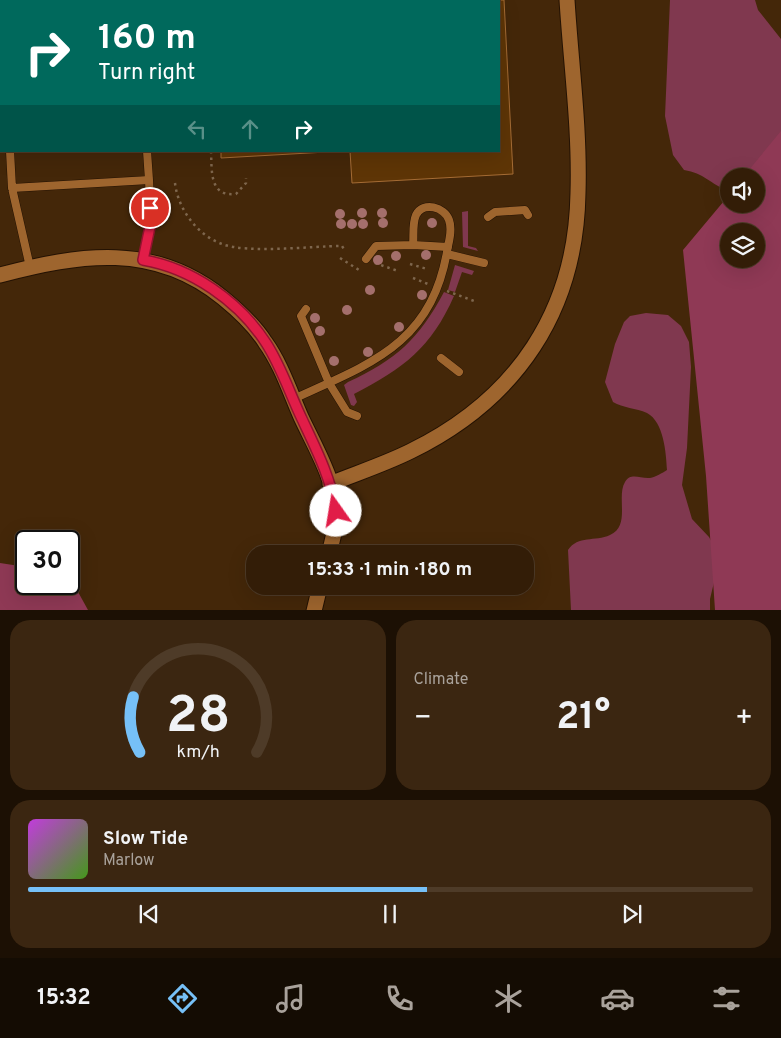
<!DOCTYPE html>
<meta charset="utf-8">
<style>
:root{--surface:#331d07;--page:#3b2611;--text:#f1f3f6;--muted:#a9a29b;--line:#4e3b28;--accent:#76c0f7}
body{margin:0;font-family:Overpass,sans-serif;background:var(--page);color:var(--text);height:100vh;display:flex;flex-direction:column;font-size:19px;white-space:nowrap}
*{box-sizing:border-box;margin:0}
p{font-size:16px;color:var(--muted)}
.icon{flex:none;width:28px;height:28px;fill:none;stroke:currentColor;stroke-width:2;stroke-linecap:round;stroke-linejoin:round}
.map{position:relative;height:610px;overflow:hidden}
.details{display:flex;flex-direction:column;gap:10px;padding:10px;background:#1c1004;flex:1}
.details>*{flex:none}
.top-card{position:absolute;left:0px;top:0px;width:500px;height:152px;box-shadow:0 5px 20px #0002,0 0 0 1px var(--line);background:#00695c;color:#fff;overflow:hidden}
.controls{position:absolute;left:720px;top:168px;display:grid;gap:10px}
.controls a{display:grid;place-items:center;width:45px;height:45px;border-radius:50%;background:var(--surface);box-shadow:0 5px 20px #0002,0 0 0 1px var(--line);font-size:25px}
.speed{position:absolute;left:15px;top:530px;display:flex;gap:10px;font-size:25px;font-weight:700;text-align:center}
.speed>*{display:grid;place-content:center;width:65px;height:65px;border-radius:50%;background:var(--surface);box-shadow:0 5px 20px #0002,0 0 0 1px var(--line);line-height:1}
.speed .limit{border:2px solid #111;border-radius:8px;background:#fff;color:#111}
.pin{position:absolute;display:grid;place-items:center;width:42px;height:42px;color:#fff;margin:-21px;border:2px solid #fff;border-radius:50%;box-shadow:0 1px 5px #0007}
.me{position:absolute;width:55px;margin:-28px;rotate:347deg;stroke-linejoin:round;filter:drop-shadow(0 0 4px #0008)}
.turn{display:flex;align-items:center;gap:18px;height:105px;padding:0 15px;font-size:22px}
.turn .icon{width:65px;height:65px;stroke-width:2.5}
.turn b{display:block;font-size:35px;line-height:42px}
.lanes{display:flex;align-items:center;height:48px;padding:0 15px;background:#0003;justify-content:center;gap:25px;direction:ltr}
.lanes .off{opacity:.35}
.big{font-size:38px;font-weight:700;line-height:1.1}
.details .widget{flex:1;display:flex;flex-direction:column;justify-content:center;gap:8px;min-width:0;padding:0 18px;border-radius:20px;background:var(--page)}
.details .dial{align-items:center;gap:0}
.dial svg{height:130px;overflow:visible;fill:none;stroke:var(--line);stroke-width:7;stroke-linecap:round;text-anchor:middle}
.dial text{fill:var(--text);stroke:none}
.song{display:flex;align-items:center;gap:15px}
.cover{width:60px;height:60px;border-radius:8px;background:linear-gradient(135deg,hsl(290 70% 55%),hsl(100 70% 35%))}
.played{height:5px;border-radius:2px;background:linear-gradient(90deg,var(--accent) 55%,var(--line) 55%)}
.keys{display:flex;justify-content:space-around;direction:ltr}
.heat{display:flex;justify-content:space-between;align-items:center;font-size:28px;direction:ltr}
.details .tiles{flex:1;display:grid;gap:10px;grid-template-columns:1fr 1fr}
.widget:last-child{grid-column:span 2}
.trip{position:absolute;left:246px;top:545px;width:288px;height:50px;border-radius:20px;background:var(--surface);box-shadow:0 5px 20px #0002,0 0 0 1px var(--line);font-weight:700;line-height:50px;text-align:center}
.tabs{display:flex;height:80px;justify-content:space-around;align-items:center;background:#140c03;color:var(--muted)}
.tabs .icon{width:35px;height:35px}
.tabs .on{color:var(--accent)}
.tabs b{font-size:22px;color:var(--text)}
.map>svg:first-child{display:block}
.green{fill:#80384f}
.forest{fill:#8f3955;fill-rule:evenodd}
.building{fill:#5e3506;stroke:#a56c35}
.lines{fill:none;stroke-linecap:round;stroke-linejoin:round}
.service-casing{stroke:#241203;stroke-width:9}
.minor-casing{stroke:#241203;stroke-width:17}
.path{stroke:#7e664d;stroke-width:2.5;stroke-dasharray:2.5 4;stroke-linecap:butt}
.service{stroke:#9e652e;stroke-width:8}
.minor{stroke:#9e652e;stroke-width:15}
.tree{fill:#a46f6c}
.route-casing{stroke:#92132f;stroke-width:12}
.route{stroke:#e11d48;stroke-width:9}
</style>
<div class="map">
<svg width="781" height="611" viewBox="0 0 781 611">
<rect width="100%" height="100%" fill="#442709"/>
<path class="green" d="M670 0H755L758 10 781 39V227L756 176H729V191C710 184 704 173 684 170L673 155 665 116Z
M468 211V246L476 248 478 251 463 247 462 212Z
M455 265 474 271 472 275 462 272 455 292 448 290Z
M444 292 454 296C431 348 404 368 354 394L357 402 354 406 351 405 344 385 348 382C396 360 419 339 444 292Z
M646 313 668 315 681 326 689 342 691 367 687 448 682 485 692 519 709 537 720 557 710 599V610H571L568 550C578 535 595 542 610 535 631 526 616 497 625 482 631 472 640 479 650 478 656 477 662 473 667 470 666 453 664 422 647 413 636 408 623 408 613 402L605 382 615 344 624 322 630 316Z"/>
<path class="forest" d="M781 131V610H715L706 476 683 250 729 195V204H756V176H744ZM729 231H756V259H729Z
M0 563 26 567V584H69V580L72 581 88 610H0Z"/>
<path class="building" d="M244 0H504L513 174 352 183 350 151H499V1Z
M221 151H344L221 158Z"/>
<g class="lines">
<defs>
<path id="service" d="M2 0V1
M140 0V1
M10 151 12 188 30 267
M147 151 149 180
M12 188 149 180 151 222 143 260
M488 217 495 212 525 210 528 215
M447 254 484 263
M366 259 376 246 413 245 448 247
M306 309 301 316 329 383 347 412 357 416
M441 358 459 372
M293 399C373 363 433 343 448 246 450 238 452 228 449 220 445 207 423 201 416 215 412 224 414 236 413 245"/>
<path id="minor" d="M0 275C80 254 154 242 223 298 239 311 254 325 265 342 281 364 290 392 301 417 314 445 336 482 336 513 337 527 332 540 329 554
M330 484C357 473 385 464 411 451 517 399 576 311 578 193 580 129 571 64 567 0
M314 611 320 586"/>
</defs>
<use href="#service" class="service-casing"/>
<use href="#minor" class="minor-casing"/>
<path class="path" d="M211 151C212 171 209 197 236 194L246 183V178
M175 183C178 209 197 235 222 244 248 254 312 246 342 246L345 251
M340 258 359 270
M375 263 398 271
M410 264 427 269
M413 278 428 284
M447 291 474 301"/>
<use href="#service" class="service"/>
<use href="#minor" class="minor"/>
</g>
<g class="tree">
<circle cx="362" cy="213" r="5"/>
<circle cx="382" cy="213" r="5"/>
<circle cx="340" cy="214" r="5"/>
<circle cx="383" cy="223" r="5"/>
<circle cx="432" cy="223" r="5"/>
<circle cx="341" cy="224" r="5"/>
<circle cx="352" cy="224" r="5"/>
<circle cx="363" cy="224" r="5"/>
<circle cx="426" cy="255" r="5"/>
<circle cx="396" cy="256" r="5"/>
<circle cx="378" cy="260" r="5"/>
<circle cx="370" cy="290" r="5"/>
<circle cx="422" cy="295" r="5"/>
<circle cx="347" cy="310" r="5"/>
<circle cx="315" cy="318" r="5"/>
<circle cx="399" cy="327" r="5"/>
<circle cx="320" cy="331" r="5"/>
<circle cx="368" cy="352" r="5"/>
<circle cx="334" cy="361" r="5"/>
</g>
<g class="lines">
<defs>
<path id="route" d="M150 208 151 222 143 260C191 268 239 301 266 343 281 366 290 394 302 419 316 449 331 478 336 511"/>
</defs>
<use href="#route" class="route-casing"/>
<use href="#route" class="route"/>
</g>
</svg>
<div class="controls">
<a><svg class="icon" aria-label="sound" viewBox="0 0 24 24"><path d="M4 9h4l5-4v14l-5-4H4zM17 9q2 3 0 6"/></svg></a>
<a><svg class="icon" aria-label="layers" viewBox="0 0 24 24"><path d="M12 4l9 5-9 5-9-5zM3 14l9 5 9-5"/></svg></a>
</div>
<div class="speed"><div class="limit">30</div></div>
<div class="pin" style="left:150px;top:208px;background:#d93025"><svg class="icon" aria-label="arrive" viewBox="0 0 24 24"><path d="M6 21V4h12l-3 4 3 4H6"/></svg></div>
<svg class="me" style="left:336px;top:511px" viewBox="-20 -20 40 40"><circle r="19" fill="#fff"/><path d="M0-13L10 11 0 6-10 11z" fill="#e11d48"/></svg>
<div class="trip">15:33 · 1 min · 180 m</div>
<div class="top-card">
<div class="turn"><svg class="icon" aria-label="right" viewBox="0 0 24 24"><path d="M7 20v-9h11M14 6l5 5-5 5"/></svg><div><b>160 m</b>Turn right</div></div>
<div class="lanes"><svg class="icon off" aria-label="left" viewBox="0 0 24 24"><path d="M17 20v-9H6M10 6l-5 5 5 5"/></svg><svg class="icon off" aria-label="ahead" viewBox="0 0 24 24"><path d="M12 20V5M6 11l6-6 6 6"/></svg><svg class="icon" aria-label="right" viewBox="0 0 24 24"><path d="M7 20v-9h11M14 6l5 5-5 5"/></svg></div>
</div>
</div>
<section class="details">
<div class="tiles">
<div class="widget dial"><svg viewBox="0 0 100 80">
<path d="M14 69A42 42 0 1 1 86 69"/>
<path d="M14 69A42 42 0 0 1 10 35" stroke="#76c0f7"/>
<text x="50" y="56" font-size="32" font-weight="700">28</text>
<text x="50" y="72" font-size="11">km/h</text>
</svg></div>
<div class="widget"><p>Climate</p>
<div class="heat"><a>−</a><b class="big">21°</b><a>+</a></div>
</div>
<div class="widget">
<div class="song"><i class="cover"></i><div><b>Slow Tide</b><p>Marlow</p></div></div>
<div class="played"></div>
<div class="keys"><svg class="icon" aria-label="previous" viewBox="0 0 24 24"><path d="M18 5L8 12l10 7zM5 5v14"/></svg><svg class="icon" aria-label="pause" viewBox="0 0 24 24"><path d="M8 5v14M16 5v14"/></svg><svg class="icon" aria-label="next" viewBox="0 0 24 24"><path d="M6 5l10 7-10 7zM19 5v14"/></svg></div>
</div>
</div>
</section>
<nav class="tabs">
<b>15:32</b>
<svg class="icon on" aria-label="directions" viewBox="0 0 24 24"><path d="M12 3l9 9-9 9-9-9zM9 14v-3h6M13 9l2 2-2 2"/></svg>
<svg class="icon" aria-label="music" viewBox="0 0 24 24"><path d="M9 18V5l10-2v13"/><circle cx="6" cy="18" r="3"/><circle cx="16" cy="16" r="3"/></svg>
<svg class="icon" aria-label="phone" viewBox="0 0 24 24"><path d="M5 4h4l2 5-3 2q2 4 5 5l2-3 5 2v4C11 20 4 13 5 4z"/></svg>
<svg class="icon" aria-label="climate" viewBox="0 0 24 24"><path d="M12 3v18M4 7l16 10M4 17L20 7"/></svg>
<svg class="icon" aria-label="car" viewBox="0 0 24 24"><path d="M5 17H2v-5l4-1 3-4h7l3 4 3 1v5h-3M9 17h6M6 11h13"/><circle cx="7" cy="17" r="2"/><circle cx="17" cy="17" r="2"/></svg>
<svg class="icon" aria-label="filters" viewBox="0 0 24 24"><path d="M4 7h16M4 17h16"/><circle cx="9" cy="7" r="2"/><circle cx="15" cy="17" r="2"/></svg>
</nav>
